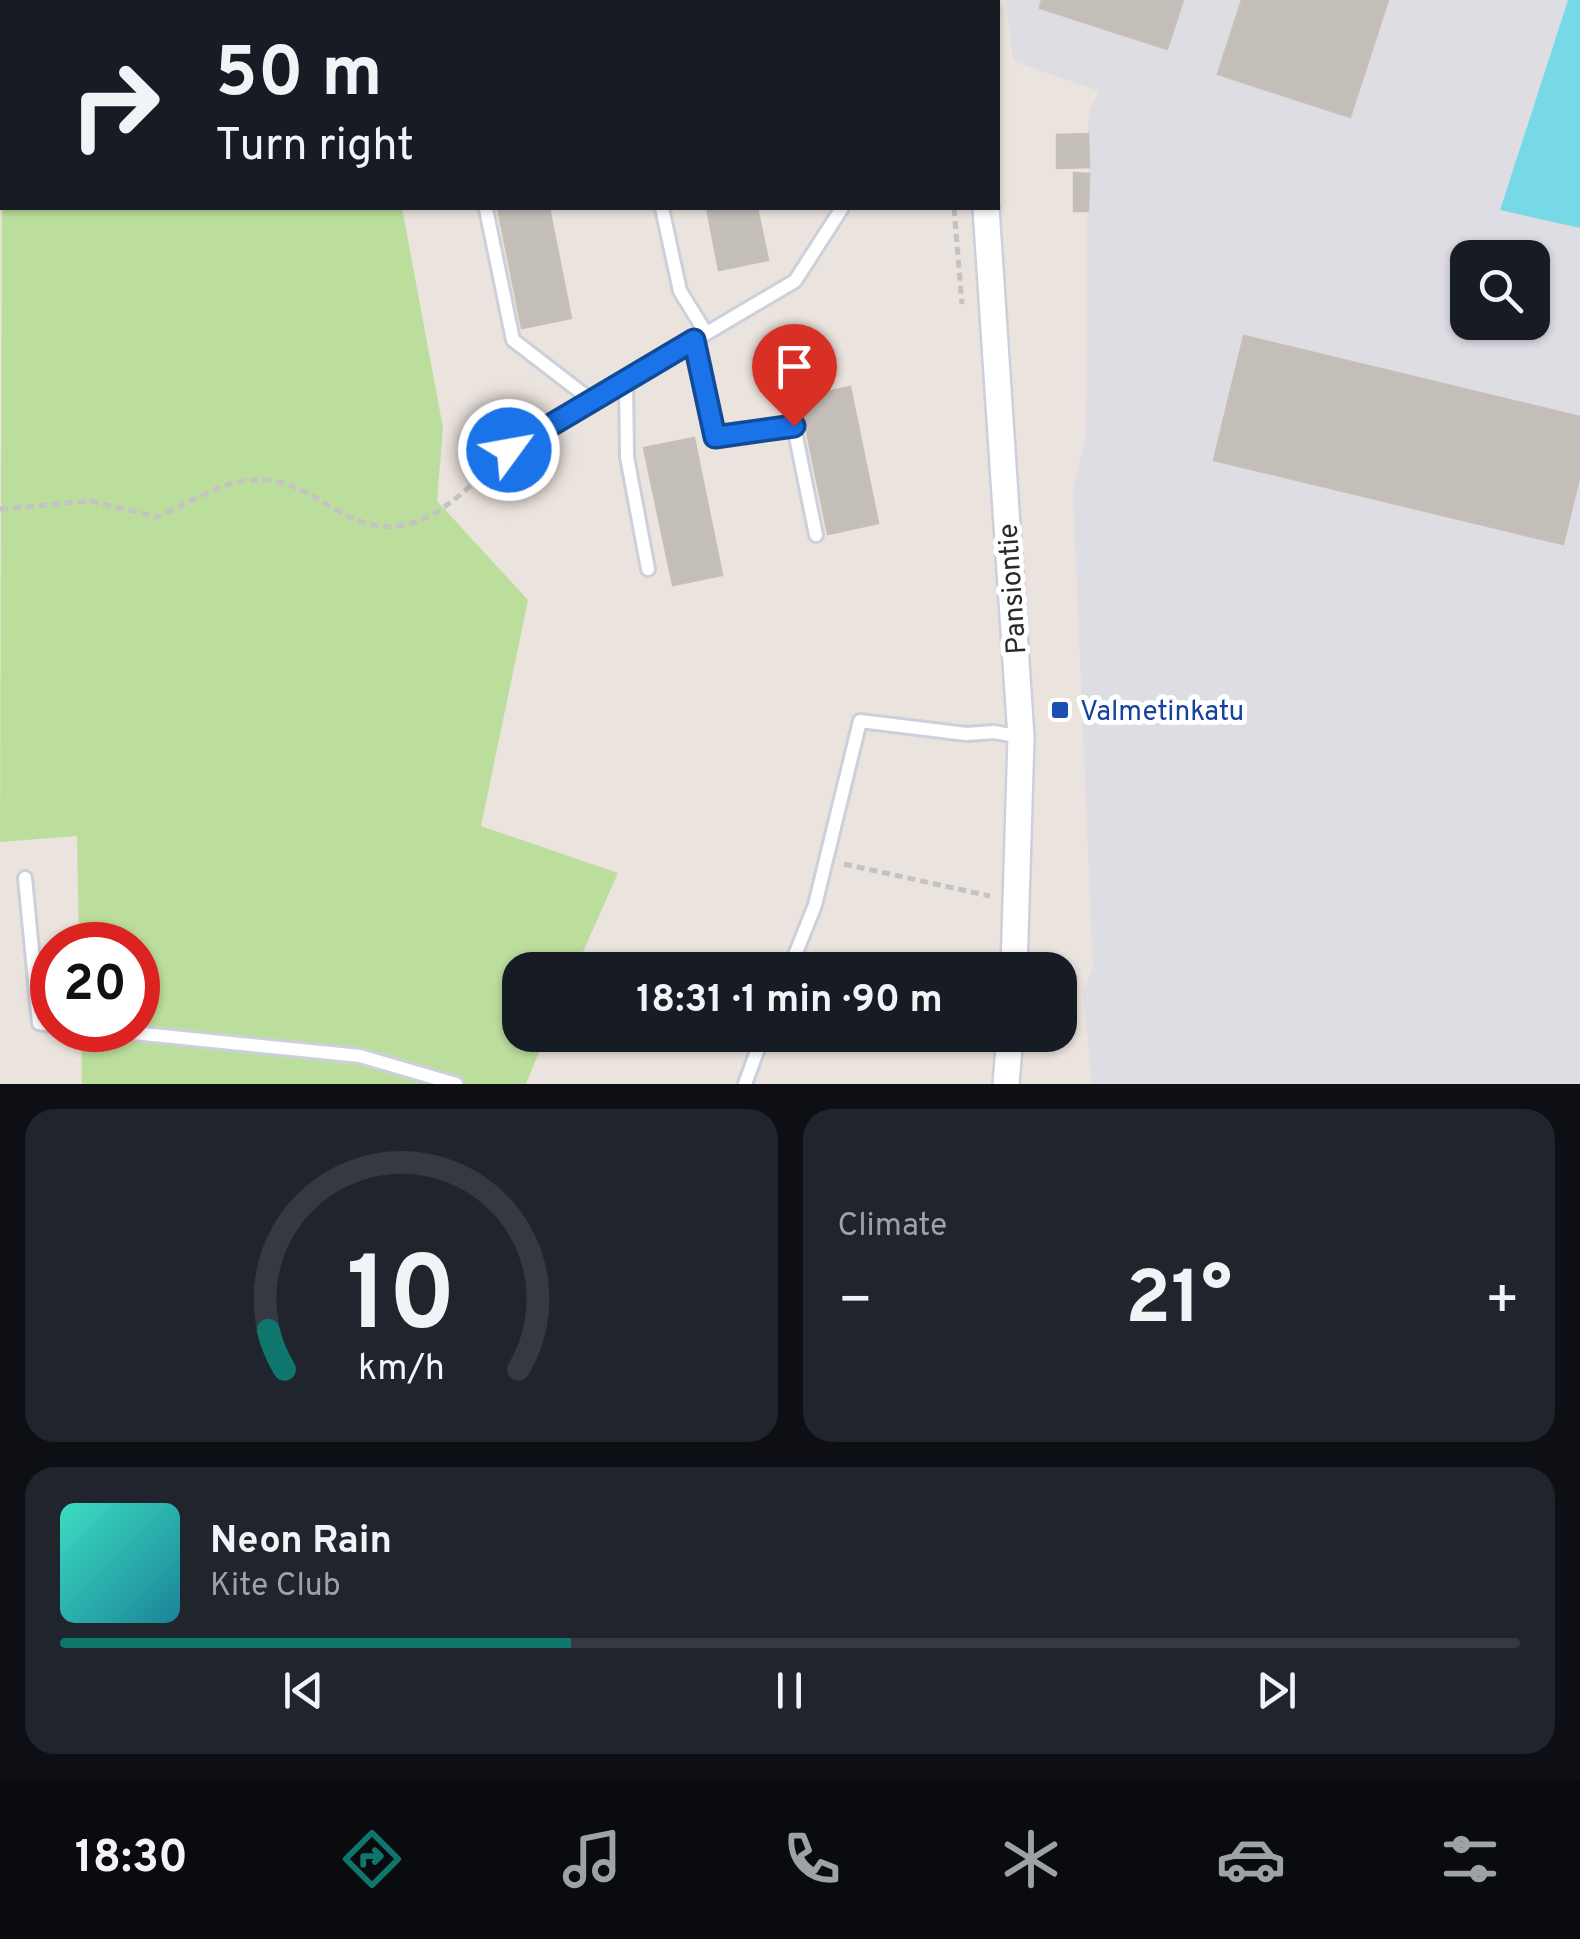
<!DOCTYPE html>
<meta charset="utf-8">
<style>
:root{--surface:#171b24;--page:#20242c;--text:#f1f3f6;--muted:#9ea1a6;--line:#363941;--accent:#0f766e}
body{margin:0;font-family:Overpass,sans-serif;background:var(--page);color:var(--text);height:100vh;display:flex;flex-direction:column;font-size:38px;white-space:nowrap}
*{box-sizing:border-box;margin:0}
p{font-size:32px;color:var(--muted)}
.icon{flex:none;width:55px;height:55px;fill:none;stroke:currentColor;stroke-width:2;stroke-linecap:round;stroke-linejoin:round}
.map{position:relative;height:1084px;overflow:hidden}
.drawer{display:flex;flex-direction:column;gap:25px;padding:25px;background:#0d0f14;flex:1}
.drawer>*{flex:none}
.banner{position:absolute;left:0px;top:0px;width:1000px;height:210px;box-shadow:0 2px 8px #0004;background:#171b24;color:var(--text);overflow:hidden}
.tools{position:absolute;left:1450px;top:240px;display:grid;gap:20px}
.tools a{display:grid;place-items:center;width:100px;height:100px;border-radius:20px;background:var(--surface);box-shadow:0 2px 8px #0004;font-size:50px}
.speed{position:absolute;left:30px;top:922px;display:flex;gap:20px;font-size:50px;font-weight:700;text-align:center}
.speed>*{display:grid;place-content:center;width:130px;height:130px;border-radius:50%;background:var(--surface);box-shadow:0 2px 8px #0004;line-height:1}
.speed .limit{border:15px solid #d22;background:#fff;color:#111}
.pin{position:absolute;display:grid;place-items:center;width:85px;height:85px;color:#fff;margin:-102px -42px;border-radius:50% 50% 50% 0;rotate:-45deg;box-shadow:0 0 10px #0007}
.pin .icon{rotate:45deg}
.me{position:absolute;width:110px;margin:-55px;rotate:58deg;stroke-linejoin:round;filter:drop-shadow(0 0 8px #0008)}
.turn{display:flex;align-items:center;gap:35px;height:210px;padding:0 50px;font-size:45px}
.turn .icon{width:130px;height:130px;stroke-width:2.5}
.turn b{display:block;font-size:70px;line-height:85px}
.big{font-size:75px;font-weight:700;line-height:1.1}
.drawer .card{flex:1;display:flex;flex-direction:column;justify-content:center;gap:15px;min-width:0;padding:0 35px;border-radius:30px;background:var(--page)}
.drawer .dial{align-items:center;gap:0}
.dial svg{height:260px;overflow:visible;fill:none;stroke:var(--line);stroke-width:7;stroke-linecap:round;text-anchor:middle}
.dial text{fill:var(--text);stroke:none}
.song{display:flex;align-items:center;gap:30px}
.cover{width:120px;height:120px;border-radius:15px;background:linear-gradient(135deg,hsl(170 70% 55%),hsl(190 70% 35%))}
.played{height:10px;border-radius:5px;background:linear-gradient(90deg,var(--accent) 35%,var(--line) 35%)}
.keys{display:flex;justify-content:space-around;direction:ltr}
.heat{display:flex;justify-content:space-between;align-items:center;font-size:55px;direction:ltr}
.drawer .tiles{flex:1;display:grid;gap:25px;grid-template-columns:1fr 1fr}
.card:last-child{grid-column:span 2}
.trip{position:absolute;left:502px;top:952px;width:575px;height:100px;border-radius:30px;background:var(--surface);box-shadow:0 2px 8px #0004;font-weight:700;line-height:100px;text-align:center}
.menu{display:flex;height:160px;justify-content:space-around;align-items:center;background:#090b0e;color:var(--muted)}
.menu .icon{width:70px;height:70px}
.menu .on{color:var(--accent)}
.menu b{font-size:45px;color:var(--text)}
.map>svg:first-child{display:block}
.industrial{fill:#dedde4;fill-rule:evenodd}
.green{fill:#bcde9d}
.water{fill:#77d9e6}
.building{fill:#c4beb8;stroke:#c6bfb7;stroke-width:2.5}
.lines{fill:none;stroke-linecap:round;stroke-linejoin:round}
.lane-casing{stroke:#cbd0db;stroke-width:18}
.street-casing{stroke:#cbd0db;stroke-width:30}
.secondary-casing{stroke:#cbd0db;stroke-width:40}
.path{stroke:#c3c3c3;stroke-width:5;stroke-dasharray:8 5;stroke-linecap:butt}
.lane{stroke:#fff;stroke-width:12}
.street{stroke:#fff;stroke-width:25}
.secondary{stroke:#fff;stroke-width:35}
.route-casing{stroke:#114b97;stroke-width:25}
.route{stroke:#1a73e8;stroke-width:18}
.transit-dot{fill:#1a4fb4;stroke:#fff;stroke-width:4}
.labels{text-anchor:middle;stroke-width:10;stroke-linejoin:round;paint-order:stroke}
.street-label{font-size:28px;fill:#2a2a2a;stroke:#fff}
.transit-label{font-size:28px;fill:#164399;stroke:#fff;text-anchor:start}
</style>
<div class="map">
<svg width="1580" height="1084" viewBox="0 0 1580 1084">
<rect width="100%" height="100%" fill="#ebe3dd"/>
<path class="industrial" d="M1006 0H1568L1500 209 1580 228V1084H1092L1083 992 1093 968 1073 491 1086 436 1088 134 1089 112 1099 91 1013 61ZM1468 258H1532V322H1468Z"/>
<path class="green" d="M2 166V208H402L443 428 437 501 528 600 481 826 618 873 575 970H520V1035H546L526 1084H82L81 1030H138V945H79L77 836 0 842Z"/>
<path class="water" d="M1568 0H1580V228L1500 210Z"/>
<path class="building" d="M1042 0H1183L1167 49 1040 8Z
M1242 0H1388L1350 117 1218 74Z
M1088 134 1089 167 1057 168V135Z
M1074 173 1089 174 1088 211H1074Z
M498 208H549L571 318 522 328Z
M707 208H757L768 260 719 270Z
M1244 336 1580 417V474L1563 544 1214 460Z
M850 387 878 523 828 534 800 398Z
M694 438 722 575 673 585 644 448Z"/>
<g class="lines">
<defs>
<path id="lane" d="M662 208 680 291 706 333
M486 209 513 340 591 400
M694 340 715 437 794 427 816 535
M626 378 627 457 648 569
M509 450 795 281 842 208
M25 878 39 1023 52 1025
M789 970 815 905 860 721 966 734 994 732 1021 737
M104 1030 360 1056 456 1084
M745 1084 763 1035"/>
<path id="street" d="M687 0 694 2
M324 2 337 0
M0 62 2 61
M986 208 1021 737 1014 970
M1006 1084 1010 1035"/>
<path id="secondary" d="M977 0 978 2"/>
</defs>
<use href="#lane" class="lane-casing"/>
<use href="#street" class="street-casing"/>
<use href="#secondary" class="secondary-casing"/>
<path class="path" d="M954 208 962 304
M0 509 91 501 157 517C194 502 230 473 273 481 300 485 319 501 342 513 409 549 449 506 496 462
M844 864 990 896"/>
<use href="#lane" class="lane"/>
<use href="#street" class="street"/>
<use href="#secondary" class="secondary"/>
</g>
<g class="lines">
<defs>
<path id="route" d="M509 450 694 340 715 437 794 426"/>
</defs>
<use href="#route" class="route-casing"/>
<use href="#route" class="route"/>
</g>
<rect class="transit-dot" x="1050" y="700" width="20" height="20" rx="5"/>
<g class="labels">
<g class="street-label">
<text transform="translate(1011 589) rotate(-94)" y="10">Pansiontie</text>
</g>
<g class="transit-label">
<text x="1080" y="720">Valmetinkatu</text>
</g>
</g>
</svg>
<div class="tools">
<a><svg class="icon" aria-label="search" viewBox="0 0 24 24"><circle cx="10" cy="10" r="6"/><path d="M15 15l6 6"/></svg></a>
</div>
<div class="speed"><div class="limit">20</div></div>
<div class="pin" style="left:794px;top:426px;background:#d93025"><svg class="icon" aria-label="arrive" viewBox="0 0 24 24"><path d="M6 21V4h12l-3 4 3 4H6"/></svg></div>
<svg class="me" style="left:509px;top:450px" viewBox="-20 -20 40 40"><circle r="17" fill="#1a73e8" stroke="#fff" stroke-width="3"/><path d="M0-11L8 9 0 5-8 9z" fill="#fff"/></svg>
<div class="trip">18:31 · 1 min · 90 m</div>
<div class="banner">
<div class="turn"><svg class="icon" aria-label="right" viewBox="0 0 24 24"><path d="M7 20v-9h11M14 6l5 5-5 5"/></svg><div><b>50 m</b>Turn right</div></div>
</div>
</div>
<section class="drawer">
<div class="tiles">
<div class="card dial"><svg viewBox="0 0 100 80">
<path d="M14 69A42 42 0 1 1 86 69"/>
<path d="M14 69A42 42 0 0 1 9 57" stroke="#0f766e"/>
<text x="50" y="56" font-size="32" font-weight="700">10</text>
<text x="50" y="72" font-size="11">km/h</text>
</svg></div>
<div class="card"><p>Climate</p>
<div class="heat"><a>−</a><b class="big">21°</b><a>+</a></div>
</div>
<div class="card">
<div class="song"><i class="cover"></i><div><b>Neon Rain</b><p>Kite Club</p></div></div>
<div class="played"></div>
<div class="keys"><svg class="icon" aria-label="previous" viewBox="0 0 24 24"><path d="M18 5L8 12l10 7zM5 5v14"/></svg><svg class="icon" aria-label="pause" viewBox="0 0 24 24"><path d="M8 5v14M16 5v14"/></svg><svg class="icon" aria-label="next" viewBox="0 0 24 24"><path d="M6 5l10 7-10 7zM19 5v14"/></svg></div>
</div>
</div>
</section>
<nav class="menu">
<b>18:30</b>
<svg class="icon on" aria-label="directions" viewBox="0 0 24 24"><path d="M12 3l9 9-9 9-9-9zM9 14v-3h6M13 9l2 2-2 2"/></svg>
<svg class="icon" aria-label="music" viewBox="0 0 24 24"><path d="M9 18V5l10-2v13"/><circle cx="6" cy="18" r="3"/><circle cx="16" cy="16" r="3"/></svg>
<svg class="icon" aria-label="phone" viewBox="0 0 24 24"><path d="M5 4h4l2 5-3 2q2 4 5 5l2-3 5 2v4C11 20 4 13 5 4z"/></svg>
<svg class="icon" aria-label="climate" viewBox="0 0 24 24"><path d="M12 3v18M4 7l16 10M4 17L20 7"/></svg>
<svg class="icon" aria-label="car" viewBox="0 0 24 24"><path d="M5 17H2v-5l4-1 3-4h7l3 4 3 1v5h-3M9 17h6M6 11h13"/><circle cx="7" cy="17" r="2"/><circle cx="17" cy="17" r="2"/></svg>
<svg class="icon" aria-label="filters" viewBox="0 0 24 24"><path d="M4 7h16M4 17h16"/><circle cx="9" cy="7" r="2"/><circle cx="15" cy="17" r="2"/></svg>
</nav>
